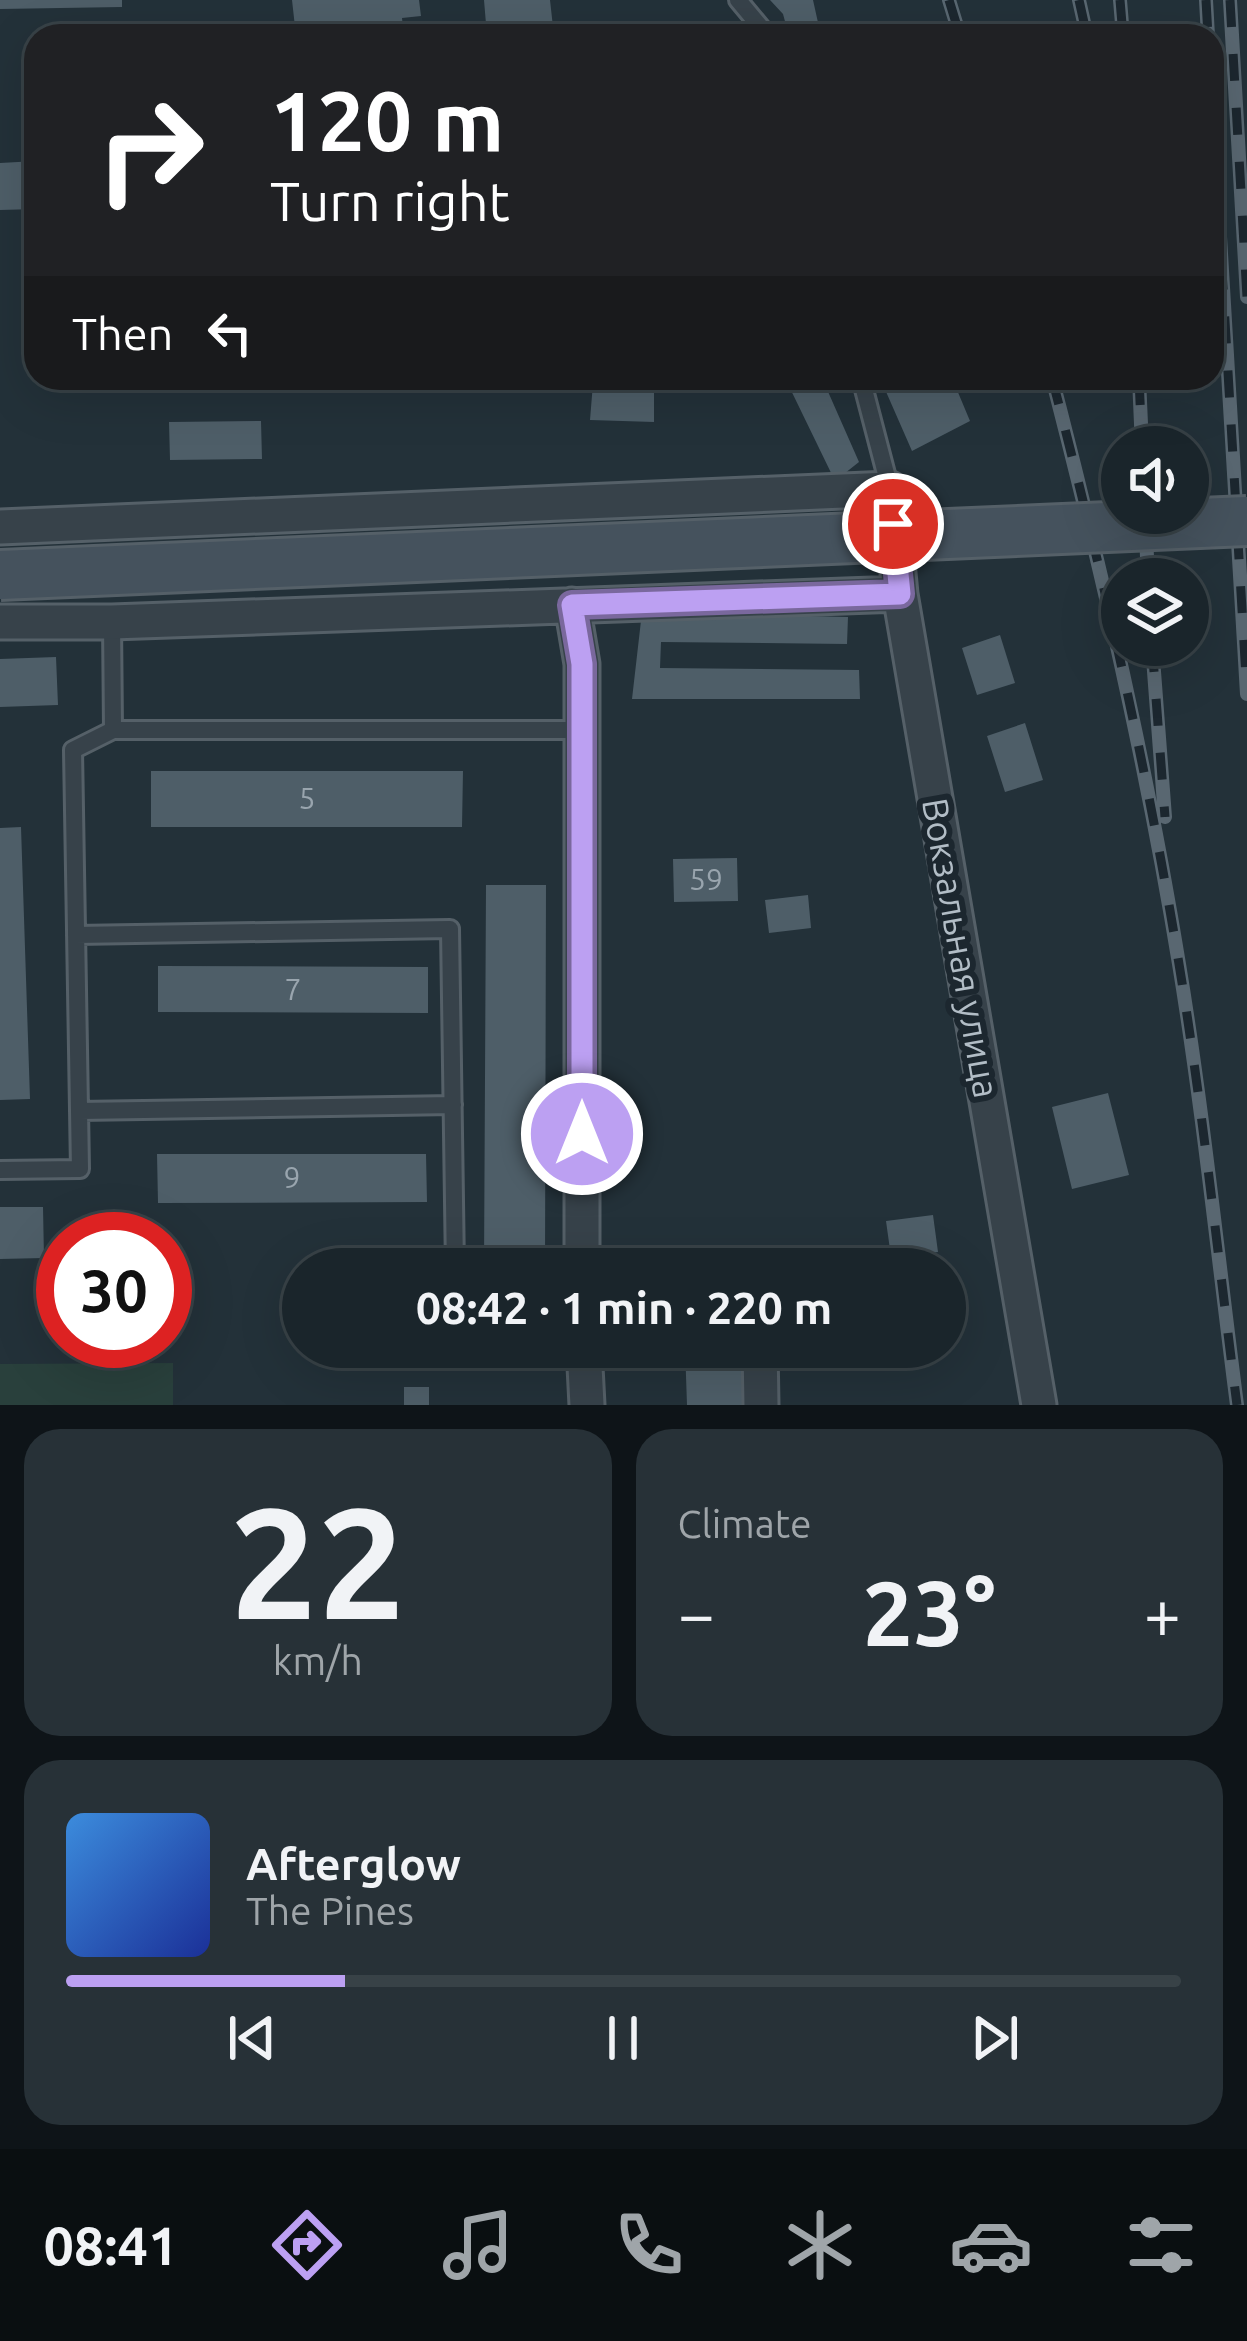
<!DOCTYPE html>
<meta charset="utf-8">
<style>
:root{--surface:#1a252b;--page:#273137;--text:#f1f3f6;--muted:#9fa5a9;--line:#384247;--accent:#bca0f2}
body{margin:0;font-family:Ubuntu,sans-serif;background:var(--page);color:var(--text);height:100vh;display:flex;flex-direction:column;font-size:45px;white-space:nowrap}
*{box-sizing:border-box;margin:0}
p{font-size:39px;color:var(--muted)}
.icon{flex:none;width:66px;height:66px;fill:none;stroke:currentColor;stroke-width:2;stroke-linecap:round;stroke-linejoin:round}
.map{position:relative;height:1405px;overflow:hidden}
.sheet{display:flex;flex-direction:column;gap:24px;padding:24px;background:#0e1418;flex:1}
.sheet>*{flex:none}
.hud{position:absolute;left:24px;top:24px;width:1200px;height:366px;border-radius:36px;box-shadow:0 12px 48px #0002,0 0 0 3px var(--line);background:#202124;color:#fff;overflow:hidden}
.fabs{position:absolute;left:1101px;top:426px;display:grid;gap:24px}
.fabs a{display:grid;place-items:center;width:108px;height:108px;border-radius:50%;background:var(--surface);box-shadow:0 12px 48px #0002,0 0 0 3px var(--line);font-size:60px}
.speed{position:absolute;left:36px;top:1212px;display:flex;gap:24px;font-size:60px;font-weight:700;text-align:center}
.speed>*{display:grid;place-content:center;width:156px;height:156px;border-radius:50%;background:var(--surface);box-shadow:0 12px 48px #0002,0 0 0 3px var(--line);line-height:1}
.speed .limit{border:18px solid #d22;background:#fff;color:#111}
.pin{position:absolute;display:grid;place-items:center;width:102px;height:102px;color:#fff;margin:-51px;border:6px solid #fff;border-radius:50%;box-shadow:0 3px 12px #0007}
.me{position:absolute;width:132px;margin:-66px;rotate:0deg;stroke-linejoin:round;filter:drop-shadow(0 0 9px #0008)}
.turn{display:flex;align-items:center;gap:42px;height:252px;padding:0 48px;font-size:54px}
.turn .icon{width:156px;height:156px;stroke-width:2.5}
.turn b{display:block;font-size:84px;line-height:102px}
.then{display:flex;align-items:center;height:114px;padding:0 48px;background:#0003;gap:24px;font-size:45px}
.big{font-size:90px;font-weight:700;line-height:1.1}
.sheet .card{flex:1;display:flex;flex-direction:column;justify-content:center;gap:18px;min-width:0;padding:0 42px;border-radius:36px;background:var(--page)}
.sheet .dial{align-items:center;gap:0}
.dial b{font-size:156px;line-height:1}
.song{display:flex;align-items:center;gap:36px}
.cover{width:144px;height:144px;border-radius:18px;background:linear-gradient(135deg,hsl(210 70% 55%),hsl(230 70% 35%))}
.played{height:12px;border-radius:6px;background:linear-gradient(90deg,var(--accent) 25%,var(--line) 25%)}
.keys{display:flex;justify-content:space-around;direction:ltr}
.heat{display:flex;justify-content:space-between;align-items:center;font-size:66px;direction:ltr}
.sheet .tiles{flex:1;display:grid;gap:24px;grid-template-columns:1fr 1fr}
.card:last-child{grid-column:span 2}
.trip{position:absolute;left:282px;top:1248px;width:684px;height:120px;border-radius:60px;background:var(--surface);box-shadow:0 12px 48px #0002,0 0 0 3px var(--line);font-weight:700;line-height:120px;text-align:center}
.tab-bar{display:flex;height:192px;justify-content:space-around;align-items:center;background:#0a0f11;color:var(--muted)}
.tab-bar .icon{width:84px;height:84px}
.tab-bar .selected{color:var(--accent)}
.tab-bar b{font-size:54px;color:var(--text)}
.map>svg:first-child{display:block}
.park{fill:#29403c}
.building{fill:#4e5e68}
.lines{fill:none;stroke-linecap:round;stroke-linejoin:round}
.service-casing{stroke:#556068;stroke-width:22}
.minor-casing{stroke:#556068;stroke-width:39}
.service{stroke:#37424a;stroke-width:16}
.minor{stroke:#37424a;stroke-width:33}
.rail-casing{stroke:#596771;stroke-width:14}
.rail{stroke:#1c272f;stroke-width:9;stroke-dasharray:27;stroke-linecap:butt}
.secondary-bridge-casing{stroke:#556068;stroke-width:54;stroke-linecap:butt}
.secondary-bridge{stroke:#45525d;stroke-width:48}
.route-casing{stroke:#7a689d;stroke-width:30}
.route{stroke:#bca0f2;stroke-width:21}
.labels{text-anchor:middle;stroke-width:12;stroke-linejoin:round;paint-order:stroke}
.number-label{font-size:30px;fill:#99a5ae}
.street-label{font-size:36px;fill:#b2bdc6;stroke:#1c272f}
</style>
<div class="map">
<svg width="1247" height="1405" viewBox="0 0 1247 1405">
<rect width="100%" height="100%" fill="#233139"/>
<path class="park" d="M173 1363V1405H0V1364Z"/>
<path class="building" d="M0 0H122V7L0 9Z
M292 0H419L421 16 402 18 404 36H296Z
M484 0H550L554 36H487Z
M770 0H813L821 36H789L783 14Z
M36 161V209L0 210V163Z
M289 378H654V422L590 420 593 383 289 384Z
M785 378H822L859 462 835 481Z
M880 378H952L970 421 912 451Z
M261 421 262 459 170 460 169 422Z
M642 612 848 617 847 644 661 642 660 668 859 670 860 699H632Z
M1000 635 1015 683 977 695 962 648Z
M56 657 58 705 0 707V659Z
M1025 723 1043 780 1005 792 987 736Z
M151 771H463L462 827H151Z
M21 827 30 1099 0 1100V828Z
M737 858 738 901 674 902 673 859Z
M486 885H546L545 1269H484Z
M808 895 811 928 769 933 765 900Z
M158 966 428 967V1013L158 1012Z
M1108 1093 1129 1175 1072 1189 1052 1107Z
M157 1154H426L427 1202 158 1203Z
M0 1207H43L44 1258 0 1259Z
M933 1215 938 1252 891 1257 886 1221Z
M685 1347H743L745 1405H687Z
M404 1387H429V1405H404Z"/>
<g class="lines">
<defs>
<path id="service" d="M738 0 768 36
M861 378 890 489
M113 730H582
M76 935 450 929 455 1269
M79 1111 453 1105
M0 1170 80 1169 73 750 113 730 112 622"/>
<path id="minor" d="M0 527 890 489 900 594 1039 1405
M572 605 582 664V1269
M0 622H112L900 594
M584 1347 587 1405
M760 1347 761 1405"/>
</defs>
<use href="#service" class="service-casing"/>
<use href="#minor" class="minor-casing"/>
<use href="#service" class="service"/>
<use href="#minor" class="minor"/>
<defs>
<path id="rail" d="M949 0 960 36
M1079 0 1087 36
M1120 0 1123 36
M1206 0 1208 36
M1230 0 1247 297
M1212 101 1247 694
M1052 378C1102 571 1147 767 1179 964 1203 1110 1218 1258 1237 1405
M1139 378 1142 447
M1145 513 1148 579
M1152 645 1165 817"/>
</defs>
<use href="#rail" class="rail-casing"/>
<use href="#rail" class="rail"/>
<defs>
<path id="secondary-bridge" d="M0 575 1247 521"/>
</defs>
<use href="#secondary-bridge" class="secondary-bridge-casing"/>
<use href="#secondary-bridge" class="secondary-bridge"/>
</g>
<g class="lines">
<defs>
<path id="route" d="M582 1134V664L572 605 900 594 893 524"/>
</defs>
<use href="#route" class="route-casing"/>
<use href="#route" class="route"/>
</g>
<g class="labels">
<g class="number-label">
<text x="307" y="809">5</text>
<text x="706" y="890">59</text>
<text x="293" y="1000">7</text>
<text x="292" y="1188">9</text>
</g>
<g class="street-label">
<text transform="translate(961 948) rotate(80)" y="13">Вокзальная улица</text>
</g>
</g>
</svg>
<div class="fabs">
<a><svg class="icon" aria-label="sound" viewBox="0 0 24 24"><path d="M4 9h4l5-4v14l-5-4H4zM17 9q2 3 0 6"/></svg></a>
<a><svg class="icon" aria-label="layers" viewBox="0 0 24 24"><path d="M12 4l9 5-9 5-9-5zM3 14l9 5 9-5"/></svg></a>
</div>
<div class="speed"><div class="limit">30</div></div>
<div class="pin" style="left:893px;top:524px;background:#d93025"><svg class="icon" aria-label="arrive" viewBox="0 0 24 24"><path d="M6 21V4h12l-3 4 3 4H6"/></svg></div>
<svg class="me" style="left:582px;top:1134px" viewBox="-20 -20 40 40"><circle r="17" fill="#bca0f2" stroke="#fff" stroke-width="3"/><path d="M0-11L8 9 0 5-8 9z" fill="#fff"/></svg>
<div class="trip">08:42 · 1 min · 220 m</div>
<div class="hud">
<div class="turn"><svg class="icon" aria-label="right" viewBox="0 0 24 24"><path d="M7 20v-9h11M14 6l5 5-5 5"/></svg><div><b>120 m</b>Turn right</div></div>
<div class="then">Then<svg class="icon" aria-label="left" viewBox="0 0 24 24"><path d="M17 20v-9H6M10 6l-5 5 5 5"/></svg></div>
</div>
</div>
<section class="sheet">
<div class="tiles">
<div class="card dial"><b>22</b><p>km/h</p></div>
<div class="card"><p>Climate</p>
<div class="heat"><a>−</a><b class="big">23°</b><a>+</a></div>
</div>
<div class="card">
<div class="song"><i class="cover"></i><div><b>Afterglow</b><p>The Pines</p></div></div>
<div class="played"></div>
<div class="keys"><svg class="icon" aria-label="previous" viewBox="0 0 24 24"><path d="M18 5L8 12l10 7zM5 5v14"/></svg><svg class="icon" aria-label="pause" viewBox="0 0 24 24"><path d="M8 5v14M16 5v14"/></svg><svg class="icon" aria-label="next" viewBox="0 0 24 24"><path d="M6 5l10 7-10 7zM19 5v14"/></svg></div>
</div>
</div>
</section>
<nav class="tab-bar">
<b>08:41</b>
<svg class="icon selected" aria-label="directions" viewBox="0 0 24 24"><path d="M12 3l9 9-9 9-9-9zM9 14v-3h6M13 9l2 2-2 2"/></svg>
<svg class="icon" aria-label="music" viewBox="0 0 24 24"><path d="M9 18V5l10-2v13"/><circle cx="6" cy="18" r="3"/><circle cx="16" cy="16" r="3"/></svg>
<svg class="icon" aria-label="phone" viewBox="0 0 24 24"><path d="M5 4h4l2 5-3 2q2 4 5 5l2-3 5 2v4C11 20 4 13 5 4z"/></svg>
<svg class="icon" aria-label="climate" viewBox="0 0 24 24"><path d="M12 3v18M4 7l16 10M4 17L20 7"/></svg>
<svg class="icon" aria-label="car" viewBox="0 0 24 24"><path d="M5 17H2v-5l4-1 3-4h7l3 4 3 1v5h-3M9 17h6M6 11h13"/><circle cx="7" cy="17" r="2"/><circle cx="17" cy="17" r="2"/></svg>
<svg class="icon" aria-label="filters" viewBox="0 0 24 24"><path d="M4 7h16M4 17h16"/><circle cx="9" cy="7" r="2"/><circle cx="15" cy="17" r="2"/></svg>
</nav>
